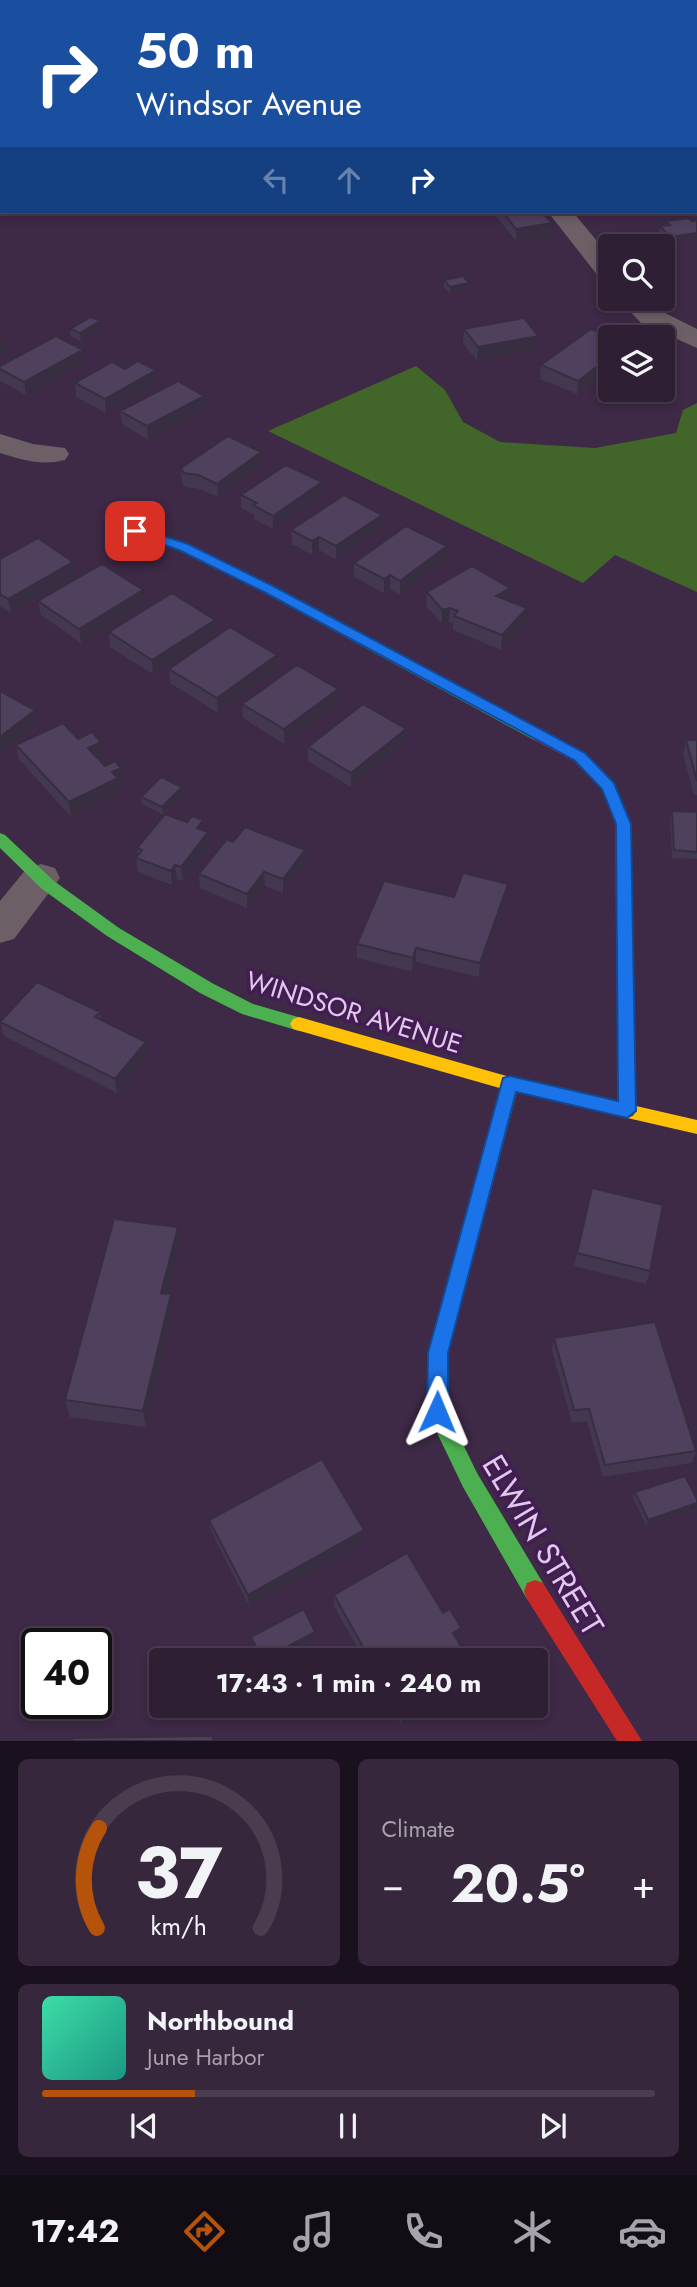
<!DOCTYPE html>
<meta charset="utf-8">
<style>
:root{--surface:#2e1f34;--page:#36273c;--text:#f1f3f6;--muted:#a7a2ac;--line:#493d4f;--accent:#b45309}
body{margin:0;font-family:Jost,sans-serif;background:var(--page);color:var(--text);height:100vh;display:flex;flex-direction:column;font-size:26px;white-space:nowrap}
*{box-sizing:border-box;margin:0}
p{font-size:23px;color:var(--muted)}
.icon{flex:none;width:38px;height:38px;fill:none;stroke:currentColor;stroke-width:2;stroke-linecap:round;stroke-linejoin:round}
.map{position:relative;height:1741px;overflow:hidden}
.sheet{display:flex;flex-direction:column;gap:18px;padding:18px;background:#19111d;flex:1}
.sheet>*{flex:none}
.hud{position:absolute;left:0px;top:0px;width:698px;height:214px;box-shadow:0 4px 10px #0003,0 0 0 2px var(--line);background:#1a4fa0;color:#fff;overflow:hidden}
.controls{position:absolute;left:598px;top:234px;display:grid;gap:14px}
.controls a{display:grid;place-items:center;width:77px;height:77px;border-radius:7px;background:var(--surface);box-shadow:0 4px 10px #0003,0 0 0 2px var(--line);font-size:35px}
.speed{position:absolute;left:21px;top:1628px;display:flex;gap:14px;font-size:35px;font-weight:700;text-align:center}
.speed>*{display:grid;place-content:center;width:91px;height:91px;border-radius:50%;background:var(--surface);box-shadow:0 4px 10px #0003,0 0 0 2px var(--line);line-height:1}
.speed .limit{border:4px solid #111;border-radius:10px;background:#fff;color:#111}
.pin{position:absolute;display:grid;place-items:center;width:60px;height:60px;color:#fff;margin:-30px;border-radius:14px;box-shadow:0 4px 10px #0006}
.me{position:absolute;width:77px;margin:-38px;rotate:1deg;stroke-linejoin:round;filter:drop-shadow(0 0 5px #0008)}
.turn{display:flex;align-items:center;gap:24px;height:147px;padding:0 21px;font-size:32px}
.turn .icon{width:91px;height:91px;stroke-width:2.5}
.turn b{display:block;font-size:49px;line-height:60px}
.lanes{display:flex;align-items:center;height:66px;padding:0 21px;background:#0003;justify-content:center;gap:35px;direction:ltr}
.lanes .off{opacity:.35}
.big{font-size:52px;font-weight:700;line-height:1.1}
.sheet .tile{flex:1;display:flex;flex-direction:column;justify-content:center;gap:10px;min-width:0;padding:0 24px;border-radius:10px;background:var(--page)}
.sheet .dial{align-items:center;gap:0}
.dial svg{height:182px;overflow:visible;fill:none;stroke:var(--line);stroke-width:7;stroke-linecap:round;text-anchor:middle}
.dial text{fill:var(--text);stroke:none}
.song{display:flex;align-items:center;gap:21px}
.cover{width:84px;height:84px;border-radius:10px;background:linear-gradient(135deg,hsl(160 70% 55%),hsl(170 70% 35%))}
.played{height:7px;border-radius:4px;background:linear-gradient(90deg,var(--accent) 25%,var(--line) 25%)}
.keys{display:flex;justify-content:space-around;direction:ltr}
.heat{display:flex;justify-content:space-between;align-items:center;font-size:38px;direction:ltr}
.sheet .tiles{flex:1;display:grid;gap:18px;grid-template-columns:1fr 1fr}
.tile:last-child{grid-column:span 2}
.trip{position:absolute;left:149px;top:1648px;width:399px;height:70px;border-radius:7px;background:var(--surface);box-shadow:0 4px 10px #0003,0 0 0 2px var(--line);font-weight:700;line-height:70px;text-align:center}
.menu{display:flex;height:112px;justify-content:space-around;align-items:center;background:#120c15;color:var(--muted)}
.menu .icon{width:49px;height:49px}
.menu .active{color:var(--accent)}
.menu b{font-size:32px;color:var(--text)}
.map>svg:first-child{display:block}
.forest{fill:#426629}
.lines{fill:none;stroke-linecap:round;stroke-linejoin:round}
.street{fill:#6d5f66;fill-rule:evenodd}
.fast{fill:#4caf50;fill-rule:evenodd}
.slow{fill:#ffc107;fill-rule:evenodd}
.jam{fill:#c62828;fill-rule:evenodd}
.wall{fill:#443850}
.shaded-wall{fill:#372e41}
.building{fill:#4f415d;stroke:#372e41;stroke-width:2}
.route{fill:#1a73e8;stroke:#114b97;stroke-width:2}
.labels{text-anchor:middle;stroke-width:7;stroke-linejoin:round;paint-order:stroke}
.street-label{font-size:26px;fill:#e0caeb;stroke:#431c53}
.near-street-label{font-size:32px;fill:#e0caeb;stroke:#431c53}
</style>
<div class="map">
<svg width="697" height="1741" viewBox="0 0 697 1741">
<rect width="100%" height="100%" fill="#3e2946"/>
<path class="forest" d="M416 366 445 390 463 422 500 442 595 448 676 433 683 410 697 403V592L615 555 583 583 268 431Z"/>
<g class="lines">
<path class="street" d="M388 0H409L387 2Z
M501 0H526L527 2H502Z
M0 37H2V50H0Z
M696 38H697V50H696Z
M697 98V118H696V98Z
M548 212H573L611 258V283L602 281Z
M618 299H647L661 311 697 329V348L641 323Z
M0 434 33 444 65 448 69 454 65 460C42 466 22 460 0 453Z
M41 864 55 868 60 878 14 939 0 943V901L27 868Z"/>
<path class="fast" d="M135 527 188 544 275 587 544 732 546 736 544 740H534L265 593 178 550 130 534 129 531Z
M0 833 5 835 54 881 119 928 212 983 253 1004 305 1019 308 1024 305 1029 299 1031 242 1014 200 993 107 936 42 889 0 848Z
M510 1077 516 1079 519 1084 448 1353 447 1411 477 1473 543 1583 546 1591 543 1599 535 1602 527 1599 463 1487 427 1412 428 1353 501 1084 504 1079Z"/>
<path class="slow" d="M299 1017 510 1077 697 1120V1134L510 1091 293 1029 290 1024 293 1019Z"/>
<path class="jam" d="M539 731 584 753 614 783 631 824 636 1111 633 1116 627 1118 621 1116 618 1111 615 824 602 789 574 761 534 740 532 736 534 732Z
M535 1580 543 1583 642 1741H617L527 1599 524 1591 527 1583Z"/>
</g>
<path class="wall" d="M46 0H71L67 2H46Z
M92 0H109L107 2Z
M216 0H252L250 2H216Z
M649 0H697V3L696 2H649Z
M493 212H542L552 223 550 236 516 241Z
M697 220V239L669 244 659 233 660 226 666 225V221Z
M444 280 469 283V290L450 294 444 287Z
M100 321V328L81 341 71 336 70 329Z
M464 329 537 349 477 361 463 343Z
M611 338V368L577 394 540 379 541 365Z
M83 350 85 363 26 395 0 381V366Z
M125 369 156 370 157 384 106 413 76 397 75 383Z
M205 409 148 440 122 424 120 411Z
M261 466 218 497 199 489 185 487 182 482 181 468Z
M322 482V496L273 529 254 519V515L241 508V495Z
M381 528 336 560 319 550 312 555 292 544 291 530Z
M447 546 446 560 400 595 390 589 384 593 354 577V563Z
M0 559 75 576 11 613 0 606Z
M427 592 509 601 526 622 501 650 453 630V623L449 622 442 624 426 606Z
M38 601 144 604 81 643 41 615Z
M109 632 216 634 153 674 110 647Z
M277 655 278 669 218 713 170 683 169 669Z
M338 689V703L284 744 243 718 242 704Z
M406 729 405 743 351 787 308 761V747Z
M78 739 101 742 103 756 98 758 123 782 119 784 120 792 71 817 19 759 16 745Z
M686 740H697V795H694L683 754Z
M182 787 183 795 163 815 142 804 141 797Z
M672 811 697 812V859L672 858 670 819Z
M204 831 208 832 210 846 183 881 177 879 172 885 138 872 136 858 138 856 137 848Z
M233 842 305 864 283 893 265 886 247 908 200 888 199 874Z
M508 884 506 898 479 977 416 962 412 972 357 958V944L454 897Z
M100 1012 101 1020 146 1042 148 1055 117 1093 4 1036 0 1022Z
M180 1244 168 1293 173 1311 146 1427 70 1417 65 1400Z
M577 1253 650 1271 646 1284 574 1266Z
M554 1338 696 1451 692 1463 603 1477 587 1421 572 1423 552 1350Z
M635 1492 697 1509 647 1526 633 1498Z
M209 1520 364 1530V1542L249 1606 211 1531Z
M334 1595 443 1613 461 1628 460 1638 457 1640 470 1661H365L334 1606Z
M251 1637 316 1638 273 1661H261L252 1642Z
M380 1706H433L402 1725 392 1707 383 1713Z"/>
<path class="shaded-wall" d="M57 0H71L67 2H57Z
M674 0H697V3L696 2H672Z
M552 223 550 236 516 241V229Z
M697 233V239L669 244 670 237Z
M672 271 671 278 664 279 665 272Z
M469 283V290L450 294V287Z
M678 287 677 294 663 296V289Z
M100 321V328L81 341 80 333Z
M538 336 537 349 477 361 478 347Z
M5 339 7 353 0 356V342Z
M83 350 85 363 26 395 24 382Z
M611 356V368L577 394 578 381Z
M156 370 157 384 106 413 105 399Z
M204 396 205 409 148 440 147 426Z
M261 452V466L218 497 217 484Z
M322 482V496L273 529V516Z
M382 515 381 528 336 560V546Z
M319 537V550L312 555V541Z
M447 546 446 560 400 595V581Z
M73 562 75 576 11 613 8 599Z
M390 575V589L384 593V579Z
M510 588 508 602 496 596Z
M143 590 144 604 81 643 79 629Z
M450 608 449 622 442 624V610Z
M527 608 526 622 501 650 502 635Z
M215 620 216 634 153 674 152 660Z
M277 655 278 669 218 713 217 698Z
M338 689V703L284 744V729Z
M35 710 37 724 0 753V737Z
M406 729 405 743 351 787V773Z
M101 742 103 756 90 762 88 748Z
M121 768 123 782 119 784 120 792 71 817 69 802 112 772Z
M182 787 183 795 163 815 162 807Z
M203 820 204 834 197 828Z
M208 832 210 846 183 881 181 867Z
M305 850V864L283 893V879Z
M175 865 177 879 172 885 171 871Z
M264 872 265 886 247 908V894Z
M508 884 506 898 479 977 480 963Z
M416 948V962L412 972 413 958Z
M146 1042 148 1055 117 1093 115 1079Z
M178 1227 180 1244 164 1310 161 1293Z
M171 1294 173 1311 146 1427 143 1411Z
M697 1503V1509L647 1526 648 1520Z
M364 1530V1542L249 1606 248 1595Z
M461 1628 460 1638 452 1644 453 1633Z
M315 1632 316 1638 273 1661H263Z
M384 1706H393L383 1713Z
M418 1706H433L402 1725V1716Z"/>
<path class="building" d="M3 0 9 2H2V18L0 17V1Z
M301 0H329L327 2H299Z
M345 0H370L369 2H352Z
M503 212H542L552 223 516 229Z
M689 218 692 221 697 220V233L670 237 660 226 670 225 666 221Z
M663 261 672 271 665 272 678 287 663 289Z
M463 276 469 283 450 287 444 280Z
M91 317 100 321 80 333 70 329Z
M524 318 538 336 478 347 464 329Z
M591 329 613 338H611V356L578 381 541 365Z
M56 336 83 350 24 382 0 369V366Z
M138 361 156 370 105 399 75 383 112 362 125 369Z
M178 381 204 396 147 426 120 411Z
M228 436 261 452 217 484 198 475 184 473 181 468Z
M286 465 322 482 273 516 253 505 257 503 241 495Z
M344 495 382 515 336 546 319 537 312 541 291 530Z
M406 526 447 546 400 581 390 575 384 579 354 563Z
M38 538 73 562 8 599 0 594V559Z
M102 564 143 590 79 629 38 601Z
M472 566 510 588 496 596 527 608 502 635 454 616 458 611 450 608 442 610 427 592Z
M172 593 215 620 152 660 109 632Z
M230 627 277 655 217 698 169 669Z
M297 665 338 689 284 729 242 704Z
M0 691 35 710 0 737Z
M363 704 406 729 351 773 308 747Z
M63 723 78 739 92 732 101 742 88 748 105 766 115 761 121 768 112 772 118 778 69 802 16 745Z
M686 740H697V781Z
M161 777 182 787 162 807 141 797Z
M672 811 697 812V852L674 850Z
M165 814 187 822 192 816 203 820 197 828 208 832 181 867 175 865 171 871 136 858 142 850 137 848Z
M245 827 305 850 283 879 264 872 247 894 199 874 227 839 233 842Z
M463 873 508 884 480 963 416 948 413 958 357 944 384 881 454 897Z
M37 982 100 1012 95 1017 146 1042 115 1079 0 1022Z
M592 1188 663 1205 650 1271 577 1253Z
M114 1219 178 1227 161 1293 171 1294 143 1411 65 1400Z
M655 1322 696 1451 605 1465 589 1409 574 1410 554 1338Z
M322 1459 364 1530 248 1595 209 1520Z
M685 1476 697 1499V1503L648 1520 635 1492Z
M407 1553 443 1613 450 1609 461 1628 453 1633 470 1661H371L334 1595Z
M304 1609 315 1632 263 1660 251 1637Z
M398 1706H418L402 1716Z
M213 1736V1741H72V1738Z"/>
<path class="route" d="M135 527 188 544 275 587 585 753 614 783 631 824 636 1111 627 1118 516 1092 448 1353V1412L445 1418 437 1421 430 1418 427 1412 428 1353 503 1078 510 1076 618 1101 616 824 602 789 574 760 266 593 179 550 131 534V528Z"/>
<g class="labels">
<g class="street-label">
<text transform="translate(354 1012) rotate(17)" y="9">WINDSOR AVENUE</text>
</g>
<g class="near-street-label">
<text transform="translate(543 1545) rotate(59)" y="11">ELWIN STREET</text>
</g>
</g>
</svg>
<div class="controls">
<a><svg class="icon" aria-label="search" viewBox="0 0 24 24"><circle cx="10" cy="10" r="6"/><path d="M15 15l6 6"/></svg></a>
<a><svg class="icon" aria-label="layers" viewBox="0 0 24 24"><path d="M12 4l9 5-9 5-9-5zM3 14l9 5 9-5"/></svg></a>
</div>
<div class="speed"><div class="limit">40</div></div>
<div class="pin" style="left:135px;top:531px;background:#d93025"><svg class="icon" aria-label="arrive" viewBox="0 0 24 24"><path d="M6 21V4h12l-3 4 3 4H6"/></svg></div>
<svg class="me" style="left:437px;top:1412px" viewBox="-20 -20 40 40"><path d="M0-17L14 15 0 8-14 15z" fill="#1a73e8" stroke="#fff" stroke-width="4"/></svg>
<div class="trip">17:43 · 1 min · 240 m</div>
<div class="hud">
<div class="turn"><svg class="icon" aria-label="right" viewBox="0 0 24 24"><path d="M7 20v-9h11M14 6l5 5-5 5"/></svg><div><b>50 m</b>Windsor Avenue</div></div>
<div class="lanes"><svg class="icon off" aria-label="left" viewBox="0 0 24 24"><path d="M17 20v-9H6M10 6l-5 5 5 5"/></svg><svg class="icon off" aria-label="ahead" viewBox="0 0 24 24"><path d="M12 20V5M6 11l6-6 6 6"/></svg><svg class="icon" aria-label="right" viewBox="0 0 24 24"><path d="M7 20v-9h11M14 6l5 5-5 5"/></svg></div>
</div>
</div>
<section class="sheet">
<div class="tiles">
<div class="tile dial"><svg viewBox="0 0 100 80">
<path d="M14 69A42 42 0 1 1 86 69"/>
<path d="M14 69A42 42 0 0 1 15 25" stroke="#b45309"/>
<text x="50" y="56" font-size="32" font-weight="700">37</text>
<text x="50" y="72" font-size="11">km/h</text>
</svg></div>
<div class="tile"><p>Climate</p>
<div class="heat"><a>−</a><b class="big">20.5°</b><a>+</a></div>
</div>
<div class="tile">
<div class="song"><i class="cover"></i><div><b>Northbound</b><p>June Harbor</p></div></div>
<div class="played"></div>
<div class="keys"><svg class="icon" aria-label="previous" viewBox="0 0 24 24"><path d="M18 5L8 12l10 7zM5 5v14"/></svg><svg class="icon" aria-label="pause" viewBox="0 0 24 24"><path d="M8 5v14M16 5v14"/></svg><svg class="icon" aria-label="next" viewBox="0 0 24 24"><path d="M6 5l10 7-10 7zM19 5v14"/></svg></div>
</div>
</div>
</section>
<nav class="menu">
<b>17:42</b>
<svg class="icon active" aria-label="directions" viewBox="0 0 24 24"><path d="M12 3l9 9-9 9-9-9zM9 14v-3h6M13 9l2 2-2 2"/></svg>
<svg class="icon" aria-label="music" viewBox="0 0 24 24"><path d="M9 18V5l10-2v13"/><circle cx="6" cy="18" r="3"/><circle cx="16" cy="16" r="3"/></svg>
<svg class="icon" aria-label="phone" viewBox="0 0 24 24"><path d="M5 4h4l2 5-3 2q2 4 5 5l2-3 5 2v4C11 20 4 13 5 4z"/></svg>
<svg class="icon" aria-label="climate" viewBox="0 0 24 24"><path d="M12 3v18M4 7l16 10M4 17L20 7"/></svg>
<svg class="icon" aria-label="car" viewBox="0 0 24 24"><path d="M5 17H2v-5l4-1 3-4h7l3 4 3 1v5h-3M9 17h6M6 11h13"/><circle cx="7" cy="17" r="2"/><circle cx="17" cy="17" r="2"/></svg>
</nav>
